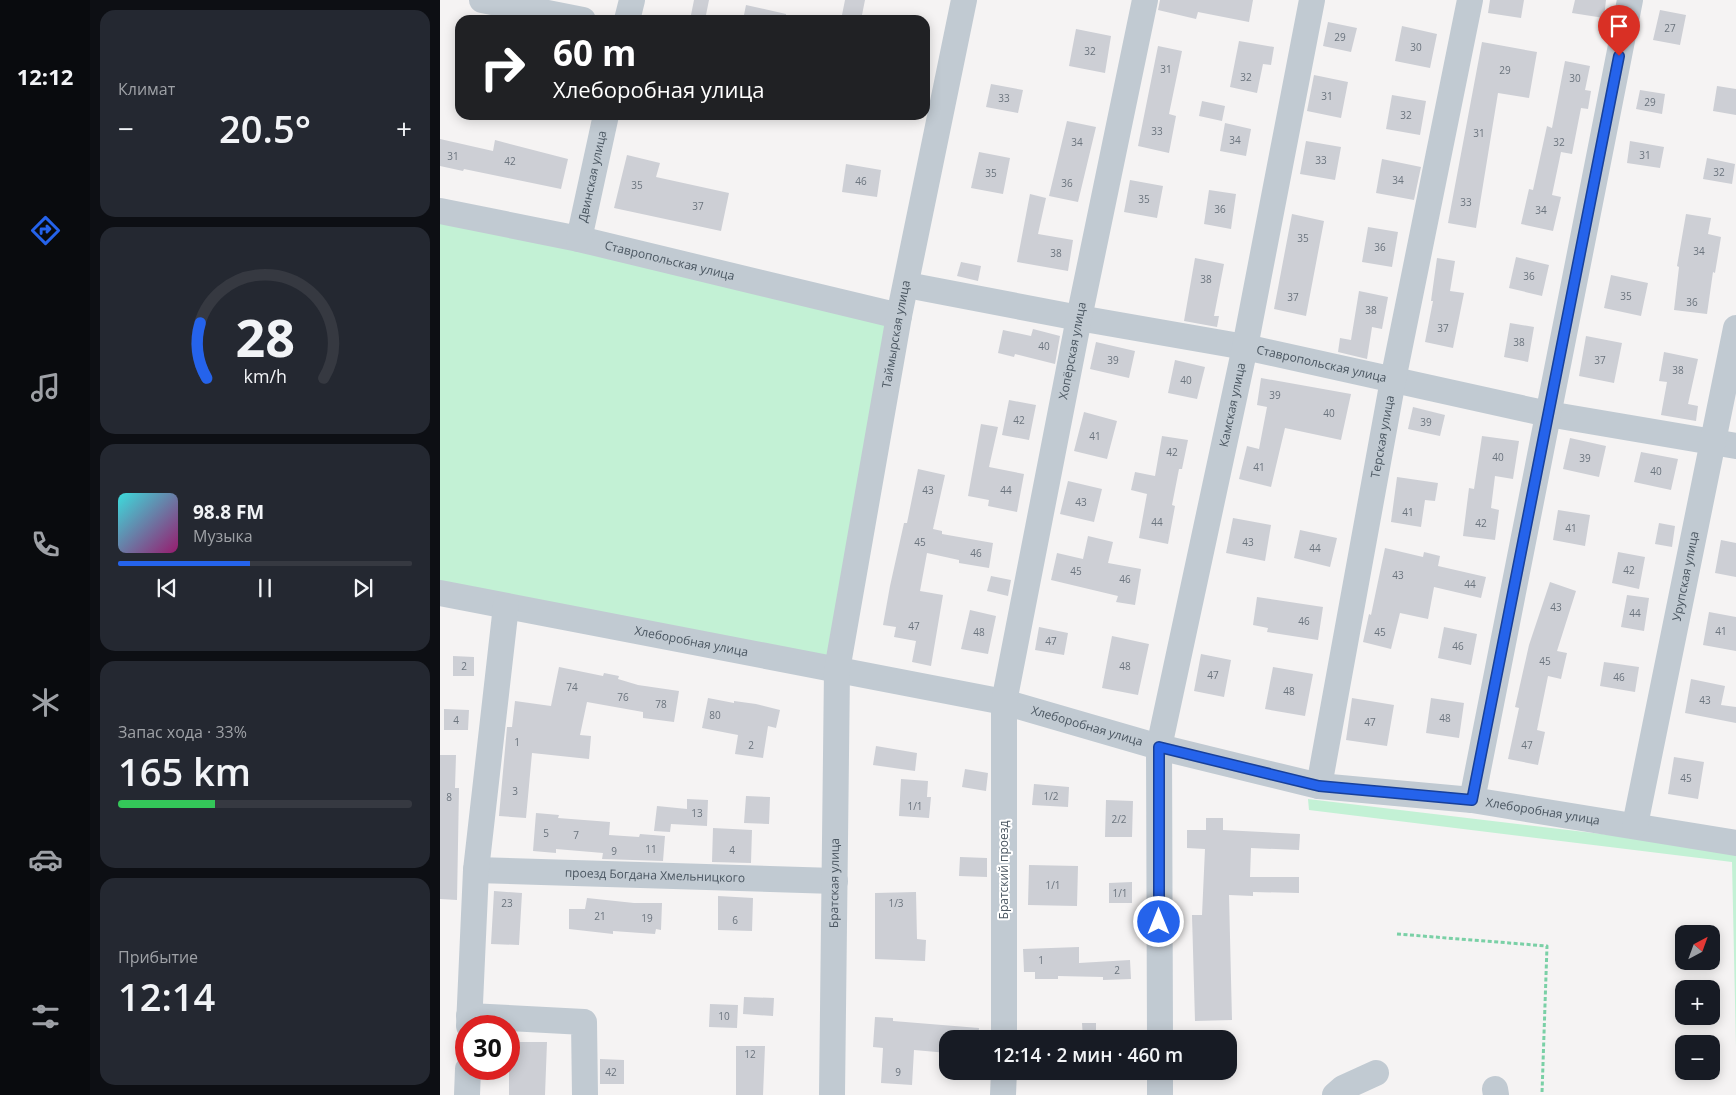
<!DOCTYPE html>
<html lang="ru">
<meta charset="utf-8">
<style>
:root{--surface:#171b24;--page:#242831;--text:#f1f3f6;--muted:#9ea1a6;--line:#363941;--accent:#2563eb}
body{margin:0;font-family:"Open Sans",sans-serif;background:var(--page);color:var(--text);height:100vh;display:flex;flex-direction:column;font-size:19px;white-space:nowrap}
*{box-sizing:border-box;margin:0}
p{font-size:16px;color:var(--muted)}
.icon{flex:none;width:28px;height:28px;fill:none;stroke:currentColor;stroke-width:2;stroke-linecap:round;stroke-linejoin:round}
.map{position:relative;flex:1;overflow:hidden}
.drawer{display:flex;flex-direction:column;gap:10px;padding:10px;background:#0d0f14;width:350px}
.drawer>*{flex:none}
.top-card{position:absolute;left:15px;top:15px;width:475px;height:105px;border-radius:15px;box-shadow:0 2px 12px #0003;background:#202124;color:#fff;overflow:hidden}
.needle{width:32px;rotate:41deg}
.controls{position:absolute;left:1235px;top:925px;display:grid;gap:10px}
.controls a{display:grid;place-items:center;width:45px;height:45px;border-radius:10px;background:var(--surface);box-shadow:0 2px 12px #0003;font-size:25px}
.speed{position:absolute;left:15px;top:1015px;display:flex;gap:10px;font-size:25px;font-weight:700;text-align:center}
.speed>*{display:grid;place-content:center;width:65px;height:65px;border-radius:50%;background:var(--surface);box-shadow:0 2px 12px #0003;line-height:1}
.speed .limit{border:8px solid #d22;background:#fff;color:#111}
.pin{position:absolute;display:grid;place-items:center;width:42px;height:42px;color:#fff;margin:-51px -21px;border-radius:50% 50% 50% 0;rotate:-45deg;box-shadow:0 0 5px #0007}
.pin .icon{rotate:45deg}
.me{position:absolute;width:55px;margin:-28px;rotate:0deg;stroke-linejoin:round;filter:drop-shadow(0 0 4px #0008)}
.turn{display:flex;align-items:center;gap:18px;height:105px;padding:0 15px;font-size:22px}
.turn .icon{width:65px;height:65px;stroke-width:2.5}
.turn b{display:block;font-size:35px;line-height:42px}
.big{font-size:38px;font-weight:600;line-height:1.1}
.drawer .widget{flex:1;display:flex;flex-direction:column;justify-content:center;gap:8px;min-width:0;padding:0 18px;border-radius:15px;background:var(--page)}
.drawer .dial{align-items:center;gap:0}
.dial svg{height:130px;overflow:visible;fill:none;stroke:var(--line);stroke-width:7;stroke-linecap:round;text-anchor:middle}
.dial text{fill:var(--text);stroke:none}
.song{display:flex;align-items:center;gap:15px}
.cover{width:60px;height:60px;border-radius:8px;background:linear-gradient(135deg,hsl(180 70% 55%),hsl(320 70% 35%))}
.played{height:5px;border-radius:2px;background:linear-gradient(90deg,var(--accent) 45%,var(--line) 45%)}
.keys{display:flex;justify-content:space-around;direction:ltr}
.heat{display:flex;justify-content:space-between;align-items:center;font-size:28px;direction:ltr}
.charge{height:8px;border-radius:4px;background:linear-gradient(90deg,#34c759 33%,var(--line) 0)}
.trip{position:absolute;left:499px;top:1030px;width:298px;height:50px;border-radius:15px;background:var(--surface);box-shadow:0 2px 12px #0003;font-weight:600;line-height:50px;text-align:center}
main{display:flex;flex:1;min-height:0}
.menu{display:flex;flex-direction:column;width:90px;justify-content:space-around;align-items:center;background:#090b0e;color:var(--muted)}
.menu .icon{width:35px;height:35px}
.menu .on{color:var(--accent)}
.menu b{font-size:22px;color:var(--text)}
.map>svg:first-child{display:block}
.green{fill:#c3f1d5}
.building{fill:#cdcfd5}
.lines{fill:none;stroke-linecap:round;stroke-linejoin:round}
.path{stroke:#7ad0a6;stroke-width:3;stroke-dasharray:4 2.5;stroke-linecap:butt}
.minor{stroke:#c1cad2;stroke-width:26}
.route-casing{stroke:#184099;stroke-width:12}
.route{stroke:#2563eb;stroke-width:9}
.labels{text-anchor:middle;stroke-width:4;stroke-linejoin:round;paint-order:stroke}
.number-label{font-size:10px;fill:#6b747e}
.street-label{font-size:12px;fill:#4a5661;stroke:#fff}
</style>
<main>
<nav class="menu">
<b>12:12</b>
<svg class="icon on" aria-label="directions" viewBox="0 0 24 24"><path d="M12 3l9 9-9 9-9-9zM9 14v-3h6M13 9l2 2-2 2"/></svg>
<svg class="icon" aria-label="music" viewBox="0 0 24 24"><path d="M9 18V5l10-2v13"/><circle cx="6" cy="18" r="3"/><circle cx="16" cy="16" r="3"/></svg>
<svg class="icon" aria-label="phone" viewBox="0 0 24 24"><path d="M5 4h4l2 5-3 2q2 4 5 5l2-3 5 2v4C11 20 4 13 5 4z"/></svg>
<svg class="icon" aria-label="climate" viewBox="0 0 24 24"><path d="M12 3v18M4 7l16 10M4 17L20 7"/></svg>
<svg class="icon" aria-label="car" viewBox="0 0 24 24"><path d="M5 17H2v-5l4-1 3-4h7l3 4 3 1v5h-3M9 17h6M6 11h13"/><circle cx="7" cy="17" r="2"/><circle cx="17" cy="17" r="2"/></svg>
<svg class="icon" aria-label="filters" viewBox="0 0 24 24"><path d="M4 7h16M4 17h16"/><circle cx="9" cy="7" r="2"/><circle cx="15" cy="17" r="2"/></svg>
</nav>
<section class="drawer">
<div class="widget"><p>Климат</p>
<div class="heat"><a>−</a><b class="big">20.5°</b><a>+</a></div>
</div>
<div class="widget dial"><svg viewBox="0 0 100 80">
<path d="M14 69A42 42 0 1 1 86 69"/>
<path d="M14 69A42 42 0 0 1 10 35" stroke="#2563eb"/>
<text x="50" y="56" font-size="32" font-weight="700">28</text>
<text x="50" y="72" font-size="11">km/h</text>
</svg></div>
<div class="widget">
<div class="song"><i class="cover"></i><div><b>98.8 FM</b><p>Музыка</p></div></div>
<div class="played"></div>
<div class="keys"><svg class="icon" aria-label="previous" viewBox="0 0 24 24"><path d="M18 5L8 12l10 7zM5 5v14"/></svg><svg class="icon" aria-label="pause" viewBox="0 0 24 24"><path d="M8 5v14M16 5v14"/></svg><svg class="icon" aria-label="next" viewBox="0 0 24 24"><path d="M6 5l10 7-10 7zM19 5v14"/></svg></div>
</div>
<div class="widget"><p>Запас хода · 33%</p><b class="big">165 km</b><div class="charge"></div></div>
<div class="widget"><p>Прибытие</p><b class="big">12:14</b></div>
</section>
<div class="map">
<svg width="1296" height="1095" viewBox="0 0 1296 1095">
<rect width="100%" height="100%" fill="#f5f3f3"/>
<path class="green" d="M0 219 451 318 392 661 0 586Z
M868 799 1296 850V1047L1292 862 869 810Z"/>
<path class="building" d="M254 0H269L265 20H250Z
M405 0H425L421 20H401Z
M720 0H813L809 22 758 12 756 19 718 10Z
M1050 0H1084L1081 18 1048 13Z
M1135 0H1166L1164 18 1132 13Z
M306 5 346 14V20H303Z
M1220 10 1246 15 1240 45 1213 40Z
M888 22 917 28 911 52 883 46Z
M962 26 997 34 990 68 955 61Z
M636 29 671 36 665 73 629 66Z
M799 41 834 47 831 65 823 64 817 93 790 87Z
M1042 42 1097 52 1089 98 1058 93 1036 228 1008 223Z
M718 46 742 51 729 114 736 116 729 153 698 146Z
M1125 61 1150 66 1145 90 1151 91 1148 109 1141 108 1132 154 1121 152 1112 195 1121 197 1113 231 1081 224 1089 189 1093 190 1107 126 1112 128Z
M874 75 908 82 901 118 867 111Z
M551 84 583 90 578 113 546 107Z
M1277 86 1296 89V115L1273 111Z
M1200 90 1225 94 1222 114 1196 109Z
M952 95 986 101 980 135 946 129Z
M762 101 785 106 782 121 759 116Z
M627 121 656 127 638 202 609 196Z
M785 123 811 129 806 156 780 151Z
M0 139 53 151 55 140 128 159 121 189 24 169 23 171 0 166Z
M866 141 901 147 895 180 860 174Z
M1190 141 1224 147 1220 168 1187 163Z
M539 152 570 158 563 194 531 188Z
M187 155 220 163 216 177 289 193 281 231 174 208Z
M1267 158 1295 164 1292 184 1263 179Z
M942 159 981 167 974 200 936 193Z
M406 164 441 170 437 197 402 192Z
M690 180 723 186 717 218 684 212Z
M769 190 796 194 791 229 764 224Z
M590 194 606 198 598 234 633 240 628 271 577 262Z
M852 214 884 221 866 316 834 309Z
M1246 214 1271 218 1268 234 1281 237 1275 273 1273 272 1267 314 1234 310 1239 267 1237 266Z
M928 227 958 232 952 267 922 262Z
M1076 257 1109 265 1102 296 1069 288Z
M755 258 784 264 774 316H779L777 327 744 321Z
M997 258 1015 261 1010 291 1024 293 1013 348 985 342 993 301H991Z
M521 262 541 266 538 281 517 276Z
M1171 275 1208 283 1201 316 1164 308Z
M919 291 948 297 942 329 932 327 927 359 898 352 900 338 911 340Z
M1070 323 1094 327 1088 362 1064 357Z
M593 329 620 336 615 364 575 354 574 357 558 353 563 330 591 336Z
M1146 336 1182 343 1174 383 1139 376Z
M656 342 695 351 689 378 650 369Z
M1224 352 1258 359 1248 404 1258 406 1256 421 1221 415 1227 382 1219 381Z
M735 360 765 367 757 399 728 393Z
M821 378 911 394 901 440 845 428 831 487 799 479 807 446 819 449 827 407 817 405Z
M569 400 596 405 589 440 562 435Z
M973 407 1005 415 1000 436 968 429Z
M644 412 677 421 667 459 634 451Z
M541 424 558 427 549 467 584 474 577 512 548 506 549 500 528 496Z
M722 436 748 440 742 469H739L732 505 735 506 728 544 699 538 707 494 691 490 695 472 715 476Z
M1042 436 1079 441 1073 479 1055 476 1051 508 1059 510 1055 540 1023 536 1029 488 1034 489Z
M1130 438 1166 446 1159 477 1123 469Z
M1201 452 1238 459 1231 490 1194 482Z
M478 469 505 475 493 529 502 531V534L553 543 549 568 519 563V560L487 553 480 591 503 595 491 666 472 662 476 641 454 637 456 627 443 625 450 586 464 523H467Z
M957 477 998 483 995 501 985 500 981 527 951 522Z
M628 481 662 489 654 522 620 514Z
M1118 510 1150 515 1145 546 1113 540Z
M793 518 831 525 825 561 786 553Z
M1219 523 1235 526 1232 547 1215 544Z
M860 530 897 538 890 567 854 558Z
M648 536 673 542 668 563 701 569 695 605 676 602 678 596 611 580 617 553 643 559Z
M1281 540 1296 543V577L1275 573Z
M945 548 983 557 984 552 1000 556 998 566 1046 577 1041 598 994 587 988 619 960 613 951 649 923 642 929 614 931 615Z
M1178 552 1205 557 1199 589 1172 583Z
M551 576 571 580 568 596 547 591Z
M1110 582 1136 591 1117 651 1127 653 1121 679 1108 676 1097 730 1105 732 1098 765 1068 759 1079 708 1075 707 1089 645Z
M1187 595 1209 598 1204 631 1181 627Z
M817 597 883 607 878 640 827 632 828 628 813 625Z
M530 610 556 616 548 654 521 649Z
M1269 612 1296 617V651L1263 645Z
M599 627 628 633 624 655 595 650Z
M1004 627 1037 634 1031 665 998 658Z
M672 636 709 644 698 695 662 688Z
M761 654 791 660 784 697 754 691Z
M13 656 34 657V676H13Z
M1164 662 1199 667 1195 692 1160 686Z
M119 667 163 676 164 673 179 676 178 679 198 685 239 691 234 722 203 718V712L147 702 140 735 151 736 149 759 92 753 86 818 59 816 67 727H72L75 701 111 706Z
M833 667 873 674 865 716 825 709Z
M1251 679 1285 686 1281 705 1296 707V723L1245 713Z
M268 698 294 703V701L316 704 340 710 336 728 328 726 323 758 295 754 298 735 262 728Z
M912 698 954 705 947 746 906 740Z
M991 698 1024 703 1019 738 986 733Z
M4 709 29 710 28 730H4Z
M436 746 477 753 475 771 433 765Z
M0 755H16L15 788H19L17 900 0 899Z
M1234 757 1264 762 1258 799 1228 794Z
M525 769 548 773 546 791 522 787Z
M461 779 488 781 487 797H491L489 818 459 816Z
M594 784 629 787 628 807 592 805Z
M306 796 330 797 329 824 304 823Z
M247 799 268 800 267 826 231 824 230 832 214 831 217 806 247 809Z
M666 800 693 801 692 837H665Z
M96 813 119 815 118 818 170 822 169 835 199 837 200 834 225 836 223 861 162 859 163 853 116 849V853L93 851Z
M766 818H783V830L860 834 859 850 811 848 810 877H859V893L813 892V896L789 895 792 1020 755 1021 752 915H762L765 849 747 848V830H766Z
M273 828 312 830 311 863 272 862Z
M520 857 547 858V877L519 876Z
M589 865 638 866 637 906 588 905Z
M692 882V903H669V883Z
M54 891 82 893 79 945 51 944Z
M476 892 477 939 486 940 485 961 435 959V893Z
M278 896 313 898 312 931 278 930Z
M147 898 194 903H222L221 930 216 929 215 934 173 931V934L129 929V909H145Z
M639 947V963L690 960 691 979 663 980V977L618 976V979H595V972H584L583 949Z
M304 997 334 998 333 1016 303 1014Z
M270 1004 298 1005 297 1028 269 1027Z
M435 1017 453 1018V1021L539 1028 538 1039H508V1053L474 1050 472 1085 441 1083 443 1048 433 1047Z
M642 1023H656V1039H643Z
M69 1042H107L105 1095H69Z
M296 1046H325L323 1095H296Z
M160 1059 184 1060V1084H160Z"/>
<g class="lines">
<path class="path" d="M957 934 1107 946 1102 1093"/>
<g class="minor">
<path d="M42 0 143 20"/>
<path d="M187 20 192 0"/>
<path id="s1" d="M0 211 139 239 459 316"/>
<path id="s2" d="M139 239 166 115"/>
<path id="s3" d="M467 285 639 318 805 347 1108 414 1296 446"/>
<path id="s4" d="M0 593 564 702 719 747 879 786 1032 800 1296 843"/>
<path id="s5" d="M879 786 953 380 1030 0"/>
<path d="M1032 800 1190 0"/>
<path id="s6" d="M1195 825 1296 328"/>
<path id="s7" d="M36 870 395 881"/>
<path d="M29 1016 144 1022 145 1095"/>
<path d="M29 1026 36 870 66 606"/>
<path id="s8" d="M564 1039V702L639 318 705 0"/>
<path id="s9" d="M720 1039 719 747 805 347 872 0"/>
<path d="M720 1071V1095"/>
<path d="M1055 1089 1056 1095"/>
<path d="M27 1095 28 1069"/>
<path id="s10" d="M392 1095 397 670 459 316 524 0"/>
<path d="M563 1095 564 1071"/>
<path d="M895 1095 903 1088 936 1073"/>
</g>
</g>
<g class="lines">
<defs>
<path id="route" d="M719 922V747L879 786 1032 800 1179 56"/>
</defs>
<use href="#route" class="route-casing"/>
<use href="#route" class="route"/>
</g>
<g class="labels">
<g class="number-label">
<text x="1230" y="32">27</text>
<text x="900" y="41">29</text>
<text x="976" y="51">30</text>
<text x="650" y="55">32</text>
<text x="726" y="73">31</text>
<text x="1065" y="74">29</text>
<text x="806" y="81">32</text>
<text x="1135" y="82">30</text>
<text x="887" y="100">31</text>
<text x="564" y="102">33</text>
<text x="1210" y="106">29</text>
<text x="966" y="119">32</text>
<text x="717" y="135">33</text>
<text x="1039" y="137">31</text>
<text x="795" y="144">34</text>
<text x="637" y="146">34</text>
<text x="1119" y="146">32</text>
<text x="1205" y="159">31</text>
<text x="13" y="160">31</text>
<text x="881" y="164">33</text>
<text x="70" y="165">42</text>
<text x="1279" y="176">32</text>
<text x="551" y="177">35</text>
<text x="958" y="184">34</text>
<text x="421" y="185">46</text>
<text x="627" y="187">36</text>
<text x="197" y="189">35</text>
<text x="704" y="203">35</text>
<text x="1026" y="206">33</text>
<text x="258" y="210">37</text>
<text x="780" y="213">36</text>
<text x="1101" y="214">34</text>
<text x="863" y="242">35</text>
<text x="940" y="251">36</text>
<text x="1259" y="255">34</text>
<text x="616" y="257">38</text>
<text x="1089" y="280">36</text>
<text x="766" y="283">38</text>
<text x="1186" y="300">35</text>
<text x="853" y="301">37</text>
<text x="1252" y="306">36</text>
<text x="931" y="314">38</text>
<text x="1003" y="332">37</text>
<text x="1079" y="346">38</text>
<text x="604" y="350">40</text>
<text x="673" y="364">39</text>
<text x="1160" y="364">37</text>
<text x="1238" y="374">38</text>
<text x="746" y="384">40</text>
<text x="835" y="399">39</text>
<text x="889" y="417">40</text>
<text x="579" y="424">42</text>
<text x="986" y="426">39</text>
<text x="655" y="440">41</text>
<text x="732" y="456">42</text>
<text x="1058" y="461">40</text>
<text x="1145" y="462">39</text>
<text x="819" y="471">41</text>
<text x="1216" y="475">40</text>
<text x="488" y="494">43</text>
<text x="566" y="494">44</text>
<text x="641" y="506">43</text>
<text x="968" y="516">41</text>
<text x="717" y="526">44</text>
<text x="1041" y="527">42</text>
<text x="1131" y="532">41</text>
<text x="480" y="546">45</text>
<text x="808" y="546">43</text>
<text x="875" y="552">44</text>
<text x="536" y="557">46</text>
<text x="1189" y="574">42</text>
<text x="636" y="575">45</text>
<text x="958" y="579">43</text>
<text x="685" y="583">46</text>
<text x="1030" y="588">44</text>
<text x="1116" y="611">43</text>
<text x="1195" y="617">44</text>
<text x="864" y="625">46</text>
<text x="474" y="630">47</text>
<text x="1281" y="635">41</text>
<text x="539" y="636">48</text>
<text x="940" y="636">45</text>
<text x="611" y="645">47</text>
<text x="1018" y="650">46</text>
<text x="1105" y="665">45</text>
<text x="24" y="670">2</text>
<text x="685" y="670">48</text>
<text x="773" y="679">47</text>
<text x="1179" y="681">46</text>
<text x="132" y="691">74</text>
<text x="849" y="695">48</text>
<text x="183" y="701">76</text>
<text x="1265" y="704">43</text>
<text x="221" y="708">78</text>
<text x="275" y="719">80</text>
<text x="1005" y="722">48</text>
<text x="16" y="724">4</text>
<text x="930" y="726">47</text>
<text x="77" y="746">1</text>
<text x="311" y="749">2</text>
<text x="1087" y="749">47</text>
<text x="1246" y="782">45</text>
<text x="75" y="795">3</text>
<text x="611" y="800">1/2</text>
<text x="9" y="801">8</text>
<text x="475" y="810">1/1</text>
<text x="257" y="817">13</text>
<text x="679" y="823">2/2</text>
<text x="106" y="837">5</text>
<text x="136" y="839">7</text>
<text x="211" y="853">11</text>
<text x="292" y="854">4</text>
<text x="174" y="855">9</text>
<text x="613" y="889">1/1</text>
<text x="680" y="897">1/1</text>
<text x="67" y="907">23</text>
<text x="456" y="907">1/3</text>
<text x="160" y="920">21</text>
<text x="207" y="922">19</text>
<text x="295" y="924">6</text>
<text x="601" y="964">1</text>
<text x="677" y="974">2</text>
<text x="284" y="1020">10</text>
<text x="310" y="1058">12</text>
<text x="171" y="1076">42</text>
<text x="458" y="1076">9</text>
</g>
<g class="street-label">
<text dy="4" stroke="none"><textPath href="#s2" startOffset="64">Двинская улица</textPath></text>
<text dy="4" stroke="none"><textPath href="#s1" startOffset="235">Ставропольская улица</textPath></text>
<text dy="4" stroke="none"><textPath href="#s10" startOffset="766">Таймырская улица</textPath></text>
<text dy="4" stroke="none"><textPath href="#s8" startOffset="695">Хопёрская улица</textPath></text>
<text dy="4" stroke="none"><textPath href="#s3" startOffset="422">Ставропольская улица</textPath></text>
<text dy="4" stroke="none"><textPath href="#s9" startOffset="642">Камская улица</textPath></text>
<text dy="4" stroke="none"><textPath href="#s5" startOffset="355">Терская улица</textPath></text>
<text dy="4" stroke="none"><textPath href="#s6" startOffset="254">Урупская улица</textPath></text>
<text dy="4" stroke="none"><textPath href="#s4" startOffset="256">Хлеборобная улица</textPath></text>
<text dy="4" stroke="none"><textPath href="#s4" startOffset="661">Хлеборобная улица</textPath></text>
<text dy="4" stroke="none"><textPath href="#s4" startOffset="1126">Хлеборобная улица</textPath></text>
<text transform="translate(564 870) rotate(-90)" y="4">Братский проезд</text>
<text dy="4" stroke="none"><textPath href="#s7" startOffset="179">проезд Богдана Хмельницкого</textPath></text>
<text dy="4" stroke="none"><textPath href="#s10" startOffset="212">Братская улица</textPath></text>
</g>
</g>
</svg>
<div class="controls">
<a><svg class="needle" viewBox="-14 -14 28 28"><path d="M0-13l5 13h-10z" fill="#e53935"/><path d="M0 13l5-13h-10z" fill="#9ea1a6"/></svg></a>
<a>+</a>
<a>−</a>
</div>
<div class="speed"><div class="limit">30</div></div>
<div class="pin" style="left:1179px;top:56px;background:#d93025"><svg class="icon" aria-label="arrive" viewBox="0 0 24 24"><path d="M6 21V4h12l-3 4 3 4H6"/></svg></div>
<svg class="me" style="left:719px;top:922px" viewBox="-20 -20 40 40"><circle r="17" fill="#2563eb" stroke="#fff" stroke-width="3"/><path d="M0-11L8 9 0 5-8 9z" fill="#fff"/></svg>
<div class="trip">12:14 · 2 мин · 460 m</div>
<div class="top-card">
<div class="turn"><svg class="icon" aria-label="right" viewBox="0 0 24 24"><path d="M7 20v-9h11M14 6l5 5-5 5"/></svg><div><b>60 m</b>Хлеборобная улица</div></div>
</div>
</div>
</main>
